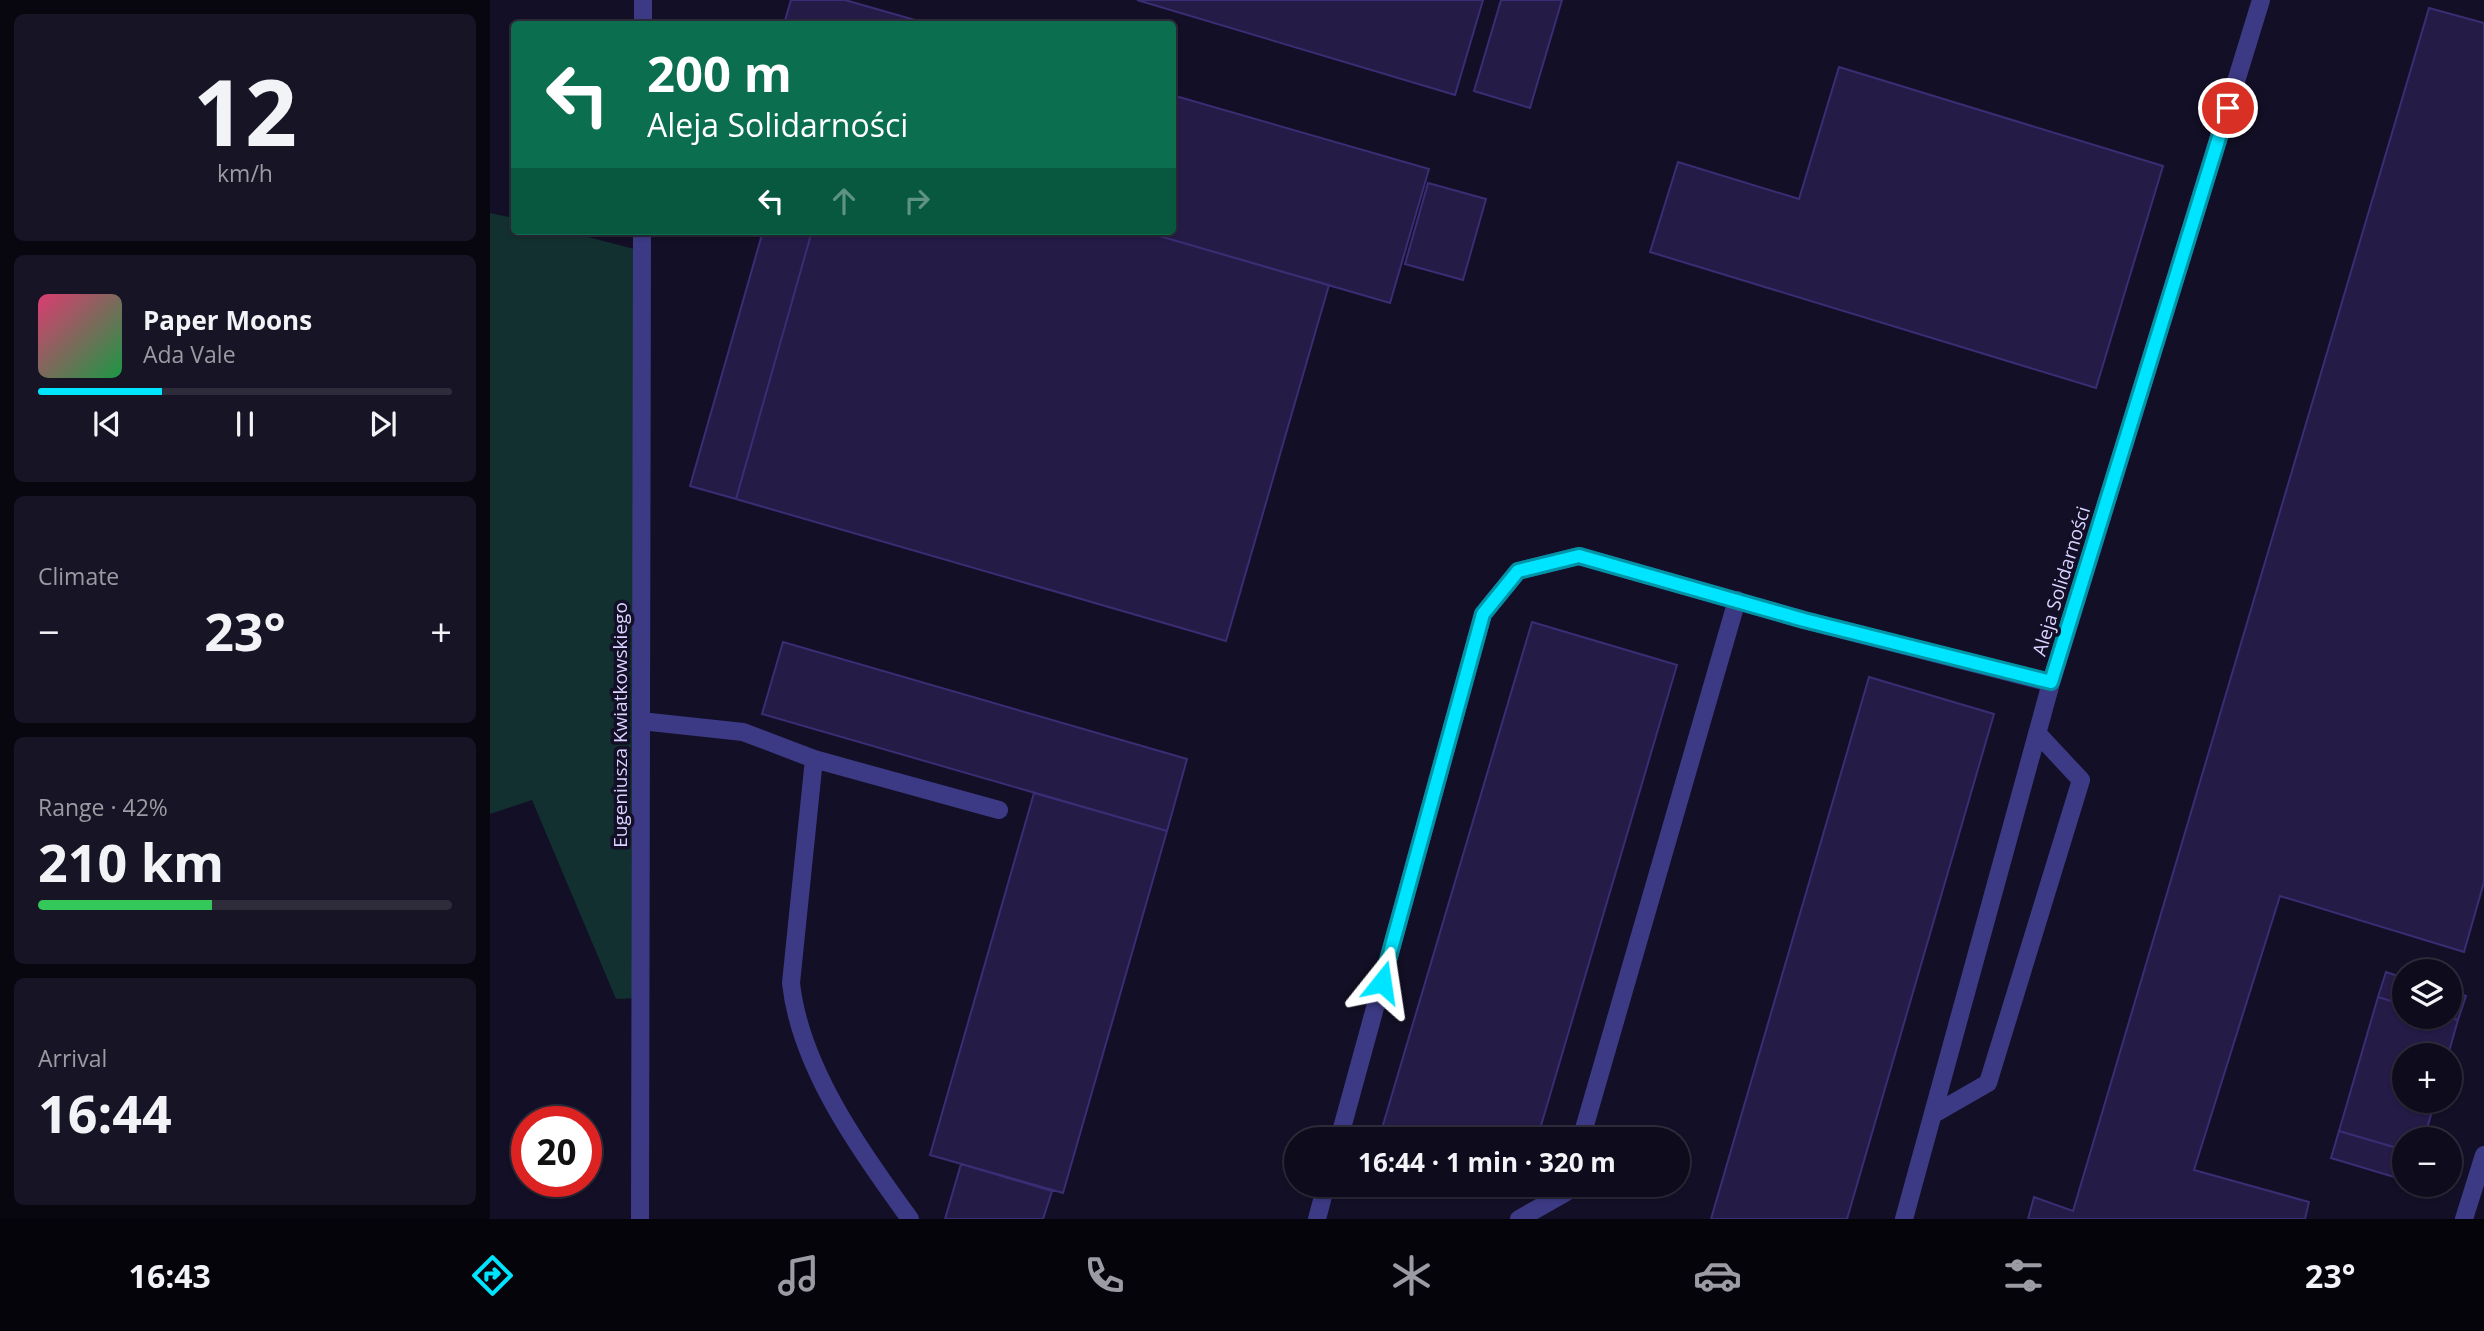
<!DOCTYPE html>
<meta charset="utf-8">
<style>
:root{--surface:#0e0b1c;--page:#171425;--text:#f1f3f6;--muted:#9b9ba3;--line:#2e2b3b;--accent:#00e5ff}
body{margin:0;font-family:"Open Sans",sans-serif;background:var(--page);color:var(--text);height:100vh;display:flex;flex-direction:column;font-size:26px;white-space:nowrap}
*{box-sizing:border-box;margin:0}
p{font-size:23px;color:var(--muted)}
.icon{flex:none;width:38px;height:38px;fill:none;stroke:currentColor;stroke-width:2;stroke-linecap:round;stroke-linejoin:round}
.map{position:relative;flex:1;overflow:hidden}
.sheet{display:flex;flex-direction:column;gap:14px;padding:14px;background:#08060f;width:490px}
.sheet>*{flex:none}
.top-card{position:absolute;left:21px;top:21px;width:665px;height:214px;border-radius:7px;box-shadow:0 2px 5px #0004,0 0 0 2px var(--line);background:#0b6e4f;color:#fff;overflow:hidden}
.tools{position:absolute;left:1902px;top:959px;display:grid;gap:14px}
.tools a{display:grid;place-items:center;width:70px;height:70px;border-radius:50%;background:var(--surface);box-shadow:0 2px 5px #0004,0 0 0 2px var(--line);font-size:35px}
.speed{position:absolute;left:21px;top:1106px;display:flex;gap:14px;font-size:35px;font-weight:700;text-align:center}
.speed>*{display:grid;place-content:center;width:91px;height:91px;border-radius:50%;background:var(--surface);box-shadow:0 2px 5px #0004,0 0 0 2px var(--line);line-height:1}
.speed .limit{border:10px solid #d22;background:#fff;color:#111}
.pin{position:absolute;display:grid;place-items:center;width:60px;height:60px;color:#fff;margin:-30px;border:4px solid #fff;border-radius:50%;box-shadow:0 2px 7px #0007}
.me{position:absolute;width:77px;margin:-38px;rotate:15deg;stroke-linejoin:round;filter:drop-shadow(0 0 5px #0008)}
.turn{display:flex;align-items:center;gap:24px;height:147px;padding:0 21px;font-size:32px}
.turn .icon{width:91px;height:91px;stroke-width:2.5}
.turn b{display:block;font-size:49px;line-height:60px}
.lanes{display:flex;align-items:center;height:66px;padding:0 21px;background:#0003;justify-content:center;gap:35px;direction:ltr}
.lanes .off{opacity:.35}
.big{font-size:52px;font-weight:700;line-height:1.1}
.sheet .card{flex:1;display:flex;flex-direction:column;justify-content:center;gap:10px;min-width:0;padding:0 24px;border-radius:10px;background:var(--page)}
.sheet .dial{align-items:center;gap:0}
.dial b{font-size:91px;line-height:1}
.song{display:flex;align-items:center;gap:21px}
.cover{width:84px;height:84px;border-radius:10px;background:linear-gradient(135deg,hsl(340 70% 55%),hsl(140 70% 35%))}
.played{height:7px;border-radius:4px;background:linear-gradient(90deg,var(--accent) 30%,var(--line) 30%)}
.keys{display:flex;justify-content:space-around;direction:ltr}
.heat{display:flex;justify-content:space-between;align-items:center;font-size:38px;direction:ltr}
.charge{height:10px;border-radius:5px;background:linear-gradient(90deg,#34c759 42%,var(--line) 0)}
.trip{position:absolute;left:794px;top:1127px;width:406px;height:70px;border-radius:35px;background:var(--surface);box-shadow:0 2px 5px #0004,0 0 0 2px var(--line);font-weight:700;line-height:70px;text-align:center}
.menu{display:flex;height:112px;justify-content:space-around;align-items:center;background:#06040b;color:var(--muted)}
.menu .icon{width:49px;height:49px}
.menu .current{color:var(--accent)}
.menu b{font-size:32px;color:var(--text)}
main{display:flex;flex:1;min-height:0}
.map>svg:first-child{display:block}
.green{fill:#12302f}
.building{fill:#241b47;stroke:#3b2d73;stroke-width:2}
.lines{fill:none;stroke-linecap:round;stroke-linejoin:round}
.minor{stroke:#3d3a85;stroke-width:18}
.route-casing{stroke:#0095a6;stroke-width:18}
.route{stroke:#00e5ff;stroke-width:12}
.labels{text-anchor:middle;stroke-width:7;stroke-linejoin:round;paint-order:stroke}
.street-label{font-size:19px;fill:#d9d4ff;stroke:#130f26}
</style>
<main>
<section class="sheet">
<div class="card dial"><b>12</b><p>km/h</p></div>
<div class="card">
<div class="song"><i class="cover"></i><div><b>Paper Moons</b><p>Ada Vale</p></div></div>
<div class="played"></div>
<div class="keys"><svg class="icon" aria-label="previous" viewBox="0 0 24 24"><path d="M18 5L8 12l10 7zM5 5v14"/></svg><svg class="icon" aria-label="pause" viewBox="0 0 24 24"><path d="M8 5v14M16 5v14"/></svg><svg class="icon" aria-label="next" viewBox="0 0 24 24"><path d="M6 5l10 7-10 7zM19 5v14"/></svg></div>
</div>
<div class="card"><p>Climate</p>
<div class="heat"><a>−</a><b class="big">23°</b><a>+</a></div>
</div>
<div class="card"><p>Range · 42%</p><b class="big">210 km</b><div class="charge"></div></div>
<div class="card"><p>Arrival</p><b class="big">16:44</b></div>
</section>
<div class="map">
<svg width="1994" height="1219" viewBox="0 0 1994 1219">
<rect width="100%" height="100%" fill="#130f26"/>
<path class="green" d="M0 213 24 218V231H75L152 251 150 998 126 999 42 800 0 814Z"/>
<path class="building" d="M301 0H355L439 24H294Z
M647 0H993L965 95Z
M1011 0H1072L1040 108 984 91Z
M1939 8 1994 23V882L1974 952 1790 896 1704 1170 1819 1202 1815 1219H1538L1544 1197 1583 1211Z
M1349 67 1673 166 1606 388 1160 252 1188 162 1309 199Z
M682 95 939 169 900 303 652 231H682Z
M938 183 996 199 973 280 915 264Z
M273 231H322L246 499 200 486Z
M322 231H652L839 285 736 641 246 499Z
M1042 622 1187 665 1047 1139H905L890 1135Z
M293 642 697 759 677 831 272 714Z
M1379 677 1504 714 1357 1219H1221Z
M544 793 677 831 573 1193 440 1155Z
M1896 972 1914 978V1005L1888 997Z
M1960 991 1976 996 1968 1020 1956 1017H1960Z
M1888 997 1914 1005V1017H1956L1968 1020 1958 1055H1914V1101H1945L1934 1139H1914V1150L1849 1131Z
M1849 1131 1914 1150V1180L1841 1158Z
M471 1164 562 1191 553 1219H455Z"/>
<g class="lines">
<path class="minor" d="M153 24V0
M151 721 253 732 324 759 509 810
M324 759 301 983C310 1067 371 1152 420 1219
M1444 1114 1498 1083 1591 780 1547 733
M849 1139 993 614 1028 571 1089 556 1314 620 1561 683
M1091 1139 1247 600
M150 1219 152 231
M827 1219 836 1185
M1029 1219 1075 1193 1077 1185
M1414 1219 1561 683 1771 0
M1974 1219 1994 1155"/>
</g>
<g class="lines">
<defs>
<path id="route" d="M892 982 993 614 1028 571 1089 556 1314 620 1561 682 1738 108"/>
</defs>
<use href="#route" class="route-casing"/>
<use href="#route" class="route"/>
</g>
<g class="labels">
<g class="street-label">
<text transform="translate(1571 581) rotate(-73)" y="7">Aleja Solidarności</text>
<text transform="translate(130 725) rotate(-90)" y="7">Eugeniusza Kwiatkowskiego</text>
</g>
</g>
</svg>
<div class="tools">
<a><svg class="icon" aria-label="layers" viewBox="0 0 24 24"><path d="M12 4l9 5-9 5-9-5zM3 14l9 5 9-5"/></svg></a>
<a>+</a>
<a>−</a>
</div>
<div class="speed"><div class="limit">20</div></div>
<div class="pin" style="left:1738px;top:108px;background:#d93025"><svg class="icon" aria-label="arrive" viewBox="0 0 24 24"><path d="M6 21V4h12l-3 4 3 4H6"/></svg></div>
<svg class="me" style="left:892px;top:982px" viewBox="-20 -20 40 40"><path d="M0-17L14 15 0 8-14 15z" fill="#00e5ff" stroke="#fff" stroke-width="4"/></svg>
<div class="trip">16:44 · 1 min · 320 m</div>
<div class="top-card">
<div class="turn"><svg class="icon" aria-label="left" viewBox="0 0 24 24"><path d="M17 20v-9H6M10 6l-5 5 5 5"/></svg><div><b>200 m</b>Aleja Solidarności</div></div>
<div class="lanes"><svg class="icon" aria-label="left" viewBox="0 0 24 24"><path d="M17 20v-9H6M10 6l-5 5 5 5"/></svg><svg class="icon off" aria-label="ahead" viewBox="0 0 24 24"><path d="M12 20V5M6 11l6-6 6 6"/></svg><svg class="icon off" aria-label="right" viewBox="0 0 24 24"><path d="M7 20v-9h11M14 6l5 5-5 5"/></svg></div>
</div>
</div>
</main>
<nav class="menu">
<b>16:43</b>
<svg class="icon current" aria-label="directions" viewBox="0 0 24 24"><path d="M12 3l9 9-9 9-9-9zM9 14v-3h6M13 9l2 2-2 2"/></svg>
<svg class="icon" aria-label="music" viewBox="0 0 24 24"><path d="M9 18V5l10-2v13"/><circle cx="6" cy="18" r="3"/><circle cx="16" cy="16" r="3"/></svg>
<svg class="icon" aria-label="phone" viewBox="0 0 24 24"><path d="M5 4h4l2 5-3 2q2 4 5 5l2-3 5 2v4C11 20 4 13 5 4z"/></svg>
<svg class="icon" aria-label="climate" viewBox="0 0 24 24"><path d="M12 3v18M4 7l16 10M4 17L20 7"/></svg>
<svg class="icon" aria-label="car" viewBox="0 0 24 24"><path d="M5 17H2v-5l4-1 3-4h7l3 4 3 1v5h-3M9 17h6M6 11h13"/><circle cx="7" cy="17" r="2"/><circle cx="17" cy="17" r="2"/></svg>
<svg class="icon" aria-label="filters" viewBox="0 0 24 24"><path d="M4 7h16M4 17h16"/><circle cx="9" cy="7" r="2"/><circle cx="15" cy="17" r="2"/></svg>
<b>23°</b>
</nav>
